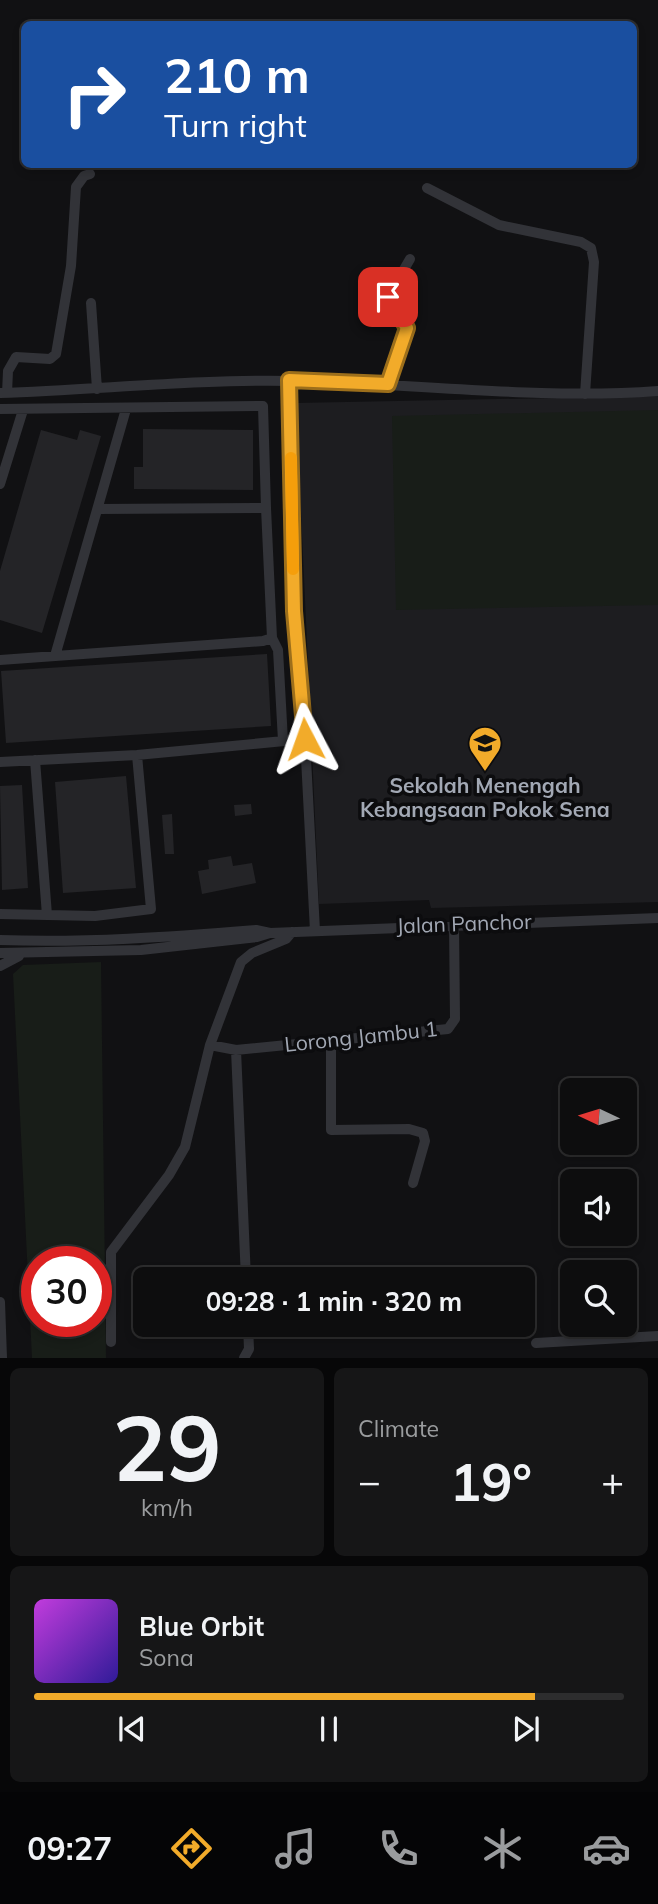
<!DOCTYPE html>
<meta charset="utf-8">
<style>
:root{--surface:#0d0d0e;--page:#161617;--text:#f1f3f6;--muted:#9a9c9e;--line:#2d2d2e;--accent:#f2ab2a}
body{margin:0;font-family:Mulish,sans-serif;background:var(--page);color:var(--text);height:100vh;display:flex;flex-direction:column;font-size:26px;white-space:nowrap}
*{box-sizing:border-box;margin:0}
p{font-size:23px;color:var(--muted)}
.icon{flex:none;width:38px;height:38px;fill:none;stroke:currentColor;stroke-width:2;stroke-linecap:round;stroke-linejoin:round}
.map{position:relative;height:1358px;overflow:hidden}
.panel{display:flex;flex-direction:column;gap:10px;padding:10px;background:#070708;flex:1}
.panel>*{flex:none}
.top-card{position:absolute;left:21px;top:21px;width:616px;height:147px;border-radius:10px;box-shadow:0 4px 10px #0003,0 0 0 2px var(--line);background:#1a4fa0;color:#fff;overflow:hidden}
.needle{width:46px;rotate:274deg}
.controls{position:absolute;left:560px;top:1078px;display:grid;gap:14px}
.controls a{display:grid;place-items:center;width:77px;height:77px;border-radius:10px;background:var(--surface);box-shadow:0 4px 10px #0003,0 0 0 2px var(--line);font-size:35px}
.speed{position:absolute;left:21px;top:1246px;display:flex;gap:14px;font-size:35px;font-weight:700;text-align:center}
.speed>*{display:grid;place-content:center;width:91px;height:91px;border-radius:50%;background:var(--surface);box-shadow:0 4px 10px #0003,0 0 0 2px var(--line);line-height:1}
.speed .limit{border:10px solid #d22;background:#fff;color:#111}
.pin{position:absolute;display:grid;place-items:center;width:60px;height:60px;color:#fff;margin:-30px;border-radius:14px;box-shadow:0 4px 10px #0006}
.me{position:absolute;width:77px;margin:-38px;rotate:356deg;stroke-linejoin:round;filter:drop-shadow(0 0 5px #0008)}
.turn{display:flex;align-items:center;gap:24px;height:147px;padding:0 28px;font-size:32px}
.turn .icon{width:91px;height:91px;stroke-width:2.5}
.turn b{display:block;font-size:49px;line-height:60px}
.big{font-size:52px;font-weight:700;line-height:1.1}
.panel .widget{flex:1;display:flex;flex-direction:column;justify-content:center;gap:10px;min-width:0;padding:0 24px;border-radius:10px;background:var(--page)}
.panel .dial{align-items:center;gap:0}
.dial b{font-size:91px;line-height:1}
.song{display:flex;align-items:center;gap:21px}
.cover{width:84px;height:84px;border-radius:10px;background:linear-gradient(135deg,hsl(290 70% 55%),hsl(250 70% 35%))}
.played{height:7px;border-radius:4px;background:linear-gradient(90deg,var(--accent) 85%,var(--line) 85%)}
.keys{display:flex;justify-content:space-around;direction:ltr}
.heat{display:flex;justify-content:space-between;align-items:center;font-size:38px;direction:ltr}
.panel .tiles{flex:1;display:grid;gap:10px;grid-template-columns:1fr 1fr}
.widget:last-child{grid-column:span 2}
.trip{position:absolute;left:133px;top:1267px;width:402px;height:70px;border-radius:10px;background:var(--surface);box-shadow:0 4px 10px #0003,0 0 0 2px var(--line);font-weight:700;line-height:70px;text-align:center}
.tab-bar{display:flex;height:112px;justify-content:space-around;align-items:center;background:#050506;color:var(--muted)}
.tab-bar .icon{width:49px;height:49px}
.tab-bar .current{color:var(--accent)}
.tab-bar b{font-size:32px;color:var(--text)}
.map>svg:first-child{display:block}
.built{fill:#1d1d20}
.green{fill:#181d18;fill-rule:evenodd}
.building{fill:#242427}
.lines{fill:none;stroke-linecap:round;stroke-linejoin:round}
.minor{stroke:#323338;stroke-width:10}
.route-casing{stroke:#9d6f1b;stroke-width:18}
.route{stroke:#f2ab2a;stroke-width:12}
.slow{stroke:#f59e0b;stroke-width:12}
.labels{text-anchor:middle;stroke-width:7;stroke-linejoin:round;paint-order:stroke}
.poi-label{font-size:21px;font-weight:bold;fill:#a2a8b4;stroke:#0c0c0e}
.street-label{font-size:21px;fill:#a2a8b4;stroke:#0c0c0e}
</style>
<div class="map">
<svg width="658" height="1358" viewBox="0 0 658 1358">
<rect width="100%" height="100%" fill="#111113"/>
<path class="built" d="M658 396V902L431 908 429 900 319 904 296 403Z"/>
<path class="green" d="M658 410V605L396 610 392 416Z
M101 962 106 1358H32L13 974 23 965ZM37 1262H96V1321H37Z"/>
<path class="building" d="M143 429 253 430V490L134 489V467H143Z
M41 430 77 440 80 430 101 436 42 633 0 620V571Z
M267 654 271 726 6 743 1 671Z
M126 776 136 888 63 893 55 782Z
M22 785 28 888 2 890 0 786Z
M251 804 252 814 235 816 234 805Z
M172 814 174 854H165L162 815Z
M231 856 233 866 252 863 256 883 202 894 198 871 209 869 208 860Z"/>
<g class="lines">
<path class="minor" d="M427 188 499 225 581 242 591 248 594 262 585 394
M91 303 97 389
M289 380 294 611 305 739 315 931
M388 384 407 328 388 297 410 259
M0 393C97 390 195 379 292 381 414 383 535 400 658 391
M7 393 8 371 16 357 50 359 56 354 71 266 76 187 84 176 90 174
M0 409 263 406 266 508
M0 484 23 410
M272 638 278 650 283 741
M55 656 126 409
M0 660 263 641 272 638 266 508 98 509
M35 760 47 915
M0 762 137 755 305 739
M0 914 95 916 151 909 137 755
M0 940C86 943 170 937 256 930L270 933 658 918
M0 953 141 950 257 937 270 933
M0 966 19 956
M331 1040V1130L409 1129 423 1133 425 1141 413 1183
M210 1045 236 1050 448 1029 455 1019 454 924
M236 1050 246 1279
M0 1302 2 1358
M111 1342V1252L169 1175 185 1147 210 1045 241 962 252 953 286 939 292 932
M536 1343 658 1336
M244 1358 249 1349 248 1325"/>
</g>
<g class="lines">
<defs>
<path id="route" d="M305 739 294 611 289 380 388 384 407 328 388 297"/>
</defs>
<use href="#route" class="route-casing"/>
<use href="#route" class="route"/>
<path class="slow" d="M291 458 293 569"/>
</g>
<defs>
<symbol id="school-pin" viewBox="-11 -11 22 30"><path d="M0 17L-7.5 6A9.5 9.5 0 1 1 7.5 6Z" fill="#f2ab2a" stroke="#0c0c0e"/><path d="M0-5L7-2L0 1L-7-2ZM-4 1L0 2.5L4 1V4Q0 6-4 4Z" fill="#111"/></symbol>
</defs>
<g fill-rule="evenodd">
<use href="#school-pin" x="466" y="724" width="38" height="52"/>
</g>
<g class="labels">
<g class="poi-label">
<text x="485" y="793">Sekolah Menengah<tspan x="485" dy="24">Kebangsaan Pokok Sena</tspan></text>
</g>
<g class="street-label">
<text transform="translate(464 924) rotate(-2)" y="7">Jalan Panchor</text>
<text transform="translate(361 1037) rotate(-6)" y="7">Lorong Jambu 1</text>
</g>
</g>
</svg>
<div class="controls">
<a><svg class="needle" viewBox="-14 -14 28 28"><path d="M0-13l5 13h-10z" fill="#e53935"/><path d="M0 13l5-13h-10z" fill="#9a9c9e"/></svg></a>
<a><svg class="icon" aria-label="sound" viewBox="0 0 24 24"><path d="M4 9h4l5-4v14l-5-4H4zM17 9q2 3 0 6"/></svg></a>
<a><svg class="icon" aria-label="search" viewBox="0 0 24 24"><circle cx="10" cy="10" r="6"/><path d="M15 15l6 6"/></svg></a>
</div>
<div class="speed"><div class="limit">30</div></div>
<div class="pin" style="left:388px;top:297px;background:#d93025"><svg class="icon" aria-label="arrive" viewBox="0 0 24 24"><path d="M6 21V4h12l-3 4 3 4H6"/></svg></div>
<svg class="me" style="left:305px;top:739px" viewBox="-20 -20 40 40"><path d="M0-17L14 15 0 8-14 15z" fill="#f2ab2a" stroke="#fff" stroke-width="4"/></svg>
<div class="trip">09:28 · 1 min · 320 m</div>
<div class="top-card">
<div class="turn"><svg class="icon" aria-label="right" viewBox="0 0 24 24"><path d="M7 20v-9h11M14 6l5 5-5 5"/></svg><div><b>210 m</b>Turn right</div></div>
</div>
</div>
<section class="panel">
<div class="tiles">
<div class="widget dial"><b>29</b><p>km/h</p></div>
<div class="widget"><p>Climate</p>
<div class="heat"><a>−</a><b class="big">19°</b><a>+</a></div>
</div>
<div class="widget">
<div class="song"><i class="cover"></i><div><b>Blue Orbit</b><p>Sona</p></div></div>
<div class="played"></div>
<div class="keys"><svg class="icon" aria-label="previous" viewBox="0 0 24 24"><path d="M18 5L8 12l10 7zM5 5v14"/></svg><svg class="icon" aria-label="pause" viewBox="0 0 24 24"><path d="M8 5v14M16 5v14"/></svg><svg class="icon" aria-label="next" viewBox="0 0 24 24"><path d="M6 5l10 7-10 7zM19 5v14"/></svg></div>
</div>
</div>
</section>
<nav class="tab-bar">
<b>09:27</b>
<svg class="icon current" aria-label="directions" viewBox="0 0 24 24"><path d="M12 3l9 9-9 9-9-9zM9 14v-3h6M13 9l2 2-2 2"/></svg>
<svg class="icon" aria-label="music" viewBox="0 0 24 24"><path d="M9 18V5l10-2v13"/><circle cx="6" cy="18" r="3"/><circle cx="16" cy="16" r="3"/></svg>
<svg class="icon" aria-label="phone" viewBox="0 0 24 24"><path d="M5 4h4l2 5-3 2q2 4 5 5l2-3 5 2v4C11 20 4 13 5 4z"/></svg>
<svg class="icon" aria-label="climate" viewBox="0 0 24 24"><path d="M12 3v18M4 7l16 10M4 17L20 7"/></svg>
<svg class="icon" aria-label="car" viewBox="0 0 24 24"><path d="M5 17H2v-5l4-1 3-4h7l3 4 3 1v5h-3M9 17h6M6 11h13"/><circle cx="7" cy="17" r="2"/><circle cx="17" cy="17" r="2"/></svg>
</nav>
